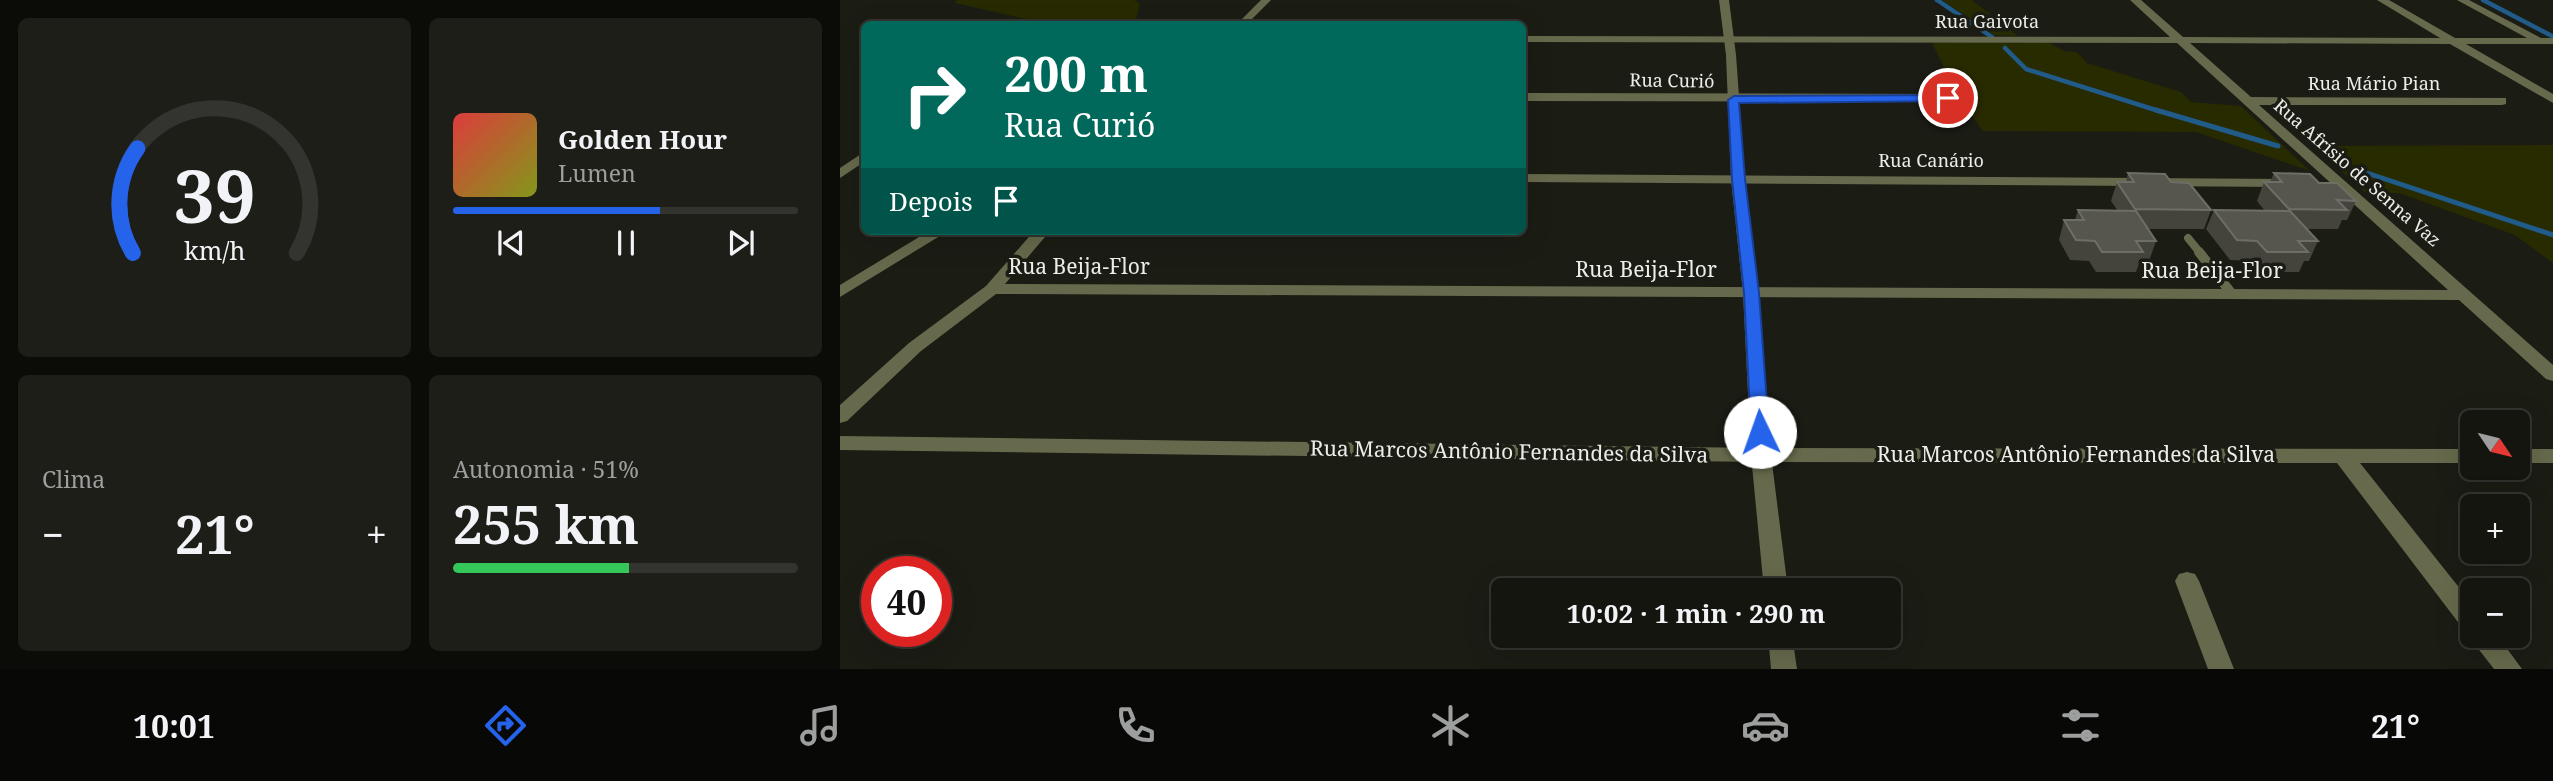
<!DOCTYPE html>
<html lang="pt">
<meta charset="utf-8">
<style>
:root{--surface:#14150f;--page:#1d1e18;--text:#f1f3f6;--muted:#9d9f9e;--line:#33342f;--accent:#2563eb}
body{margin:0;font-family:"Noto Serif",serif;background:var(--page);color:var(--text);height:100vh;display:flex;flex-direction:column;font-size:26px;white-space:nowrap}
*{box-sizing:border-box;margin:0}
p{font-size:23px;color:var(--muted)}
.icon{flex:none;width:38px;height:38px;fill:none;stroke:currentColor;stroke-width:2;stroke-linecap:round;stroke-linejoin:round}
.map{position:relative;flex:1;overflow:hidden}
.drawer{display:flex;flex-direction:column;gap:18px;padding:18px;background:#0b0c08;width:840px}
.drawer>*{flex:none}
.hud{position:absolute;left:21px;top:21px;width:665px;height:214px;border-radius:10px;box-shadow:0 7px 28px #0002,0 0 0 2px var(--line);background:#00695c;color:#fff;overflow:hidden}
.needle{width:46px;rotate:125deg}
.controls{position:absolute;left:1620px;top:410px;display:grid;gap:14px}
.controls a{display:grid;place-items:center;width:70px;height:70px;border-radius:10px;background:var(--surface);box-shadow:0 7px 28px #0002,0 0 0 2px var(--line);font-size:35px}
.speed{position:absolute;left:21px;top:556px;display:flex;gap:14px;font-size:35px;font-weight:700;text-align:center}
.speed>*{display:grid;place-content:center;width:91px;height:91px;border-radius:50%;background:var(--surface);box-shadow:0 7px 28px #0002,0 0 0 2px var(--line);line-height:1}
.speed .limit{border:10px solid #d22;background:#fff;color:#111}
.pin{position:absolute;display:grid;place-items:center;width:60px;height:60px;color:#fff;margin:-30px;border:4px solid #fff;border-radius:50%;box-shadow:0 2px 7px #0007}
.me{position:absolute;width:77px;margin:-38px;rotate:357deg;stroke-linejoin:round;filter:drop-shadow(0 0 5px #0008)}
.turn{display:flex;align-items:center;gap:24px;height:147px;padding:0 28px;font-size:32px}
.turn .icon{width:91px;height:91px;stroke-width:2.5}
.turn b{display:block;font-size:49px;line-height:60px}
.then{display:flex;align-items:center;height:66px;padding:0 28px;background:#0003;gap:14px;font-size:26px}
.big{font-size:52px;font-weight:700;line-height:1.1}
.drawer .tile{flex:1;display:flex;flex-direction:column;justify-content:center;gap:10px;min-width:0;padding:0 24px;border-radius:10px;background:var(--page)}
.drawer .dial{align-items:center;gap:0}
.dial svg{height:182px;overflow:visible;fill:none;stroke:var(--line);stroke-width:7;stroke-linecap:round;text-anchor:middle}
.dial text{fill:var(--text);stroke:none}
.song{display:flex;align-items:center;gap:21px}
.cover{width:84px;height:84px;border-radius:10px;background:linear-gradient(135deg,hsl(0 70% 55%),hsl(70 70% 35%))}
.played{height:7px;border-radius:4px;background:linear-gradient(90deg,var(--accent) 60%,var(--line) 60%)}
.keys{display:flex;justify-content:space-around;direction:ltr}
.heat{display:flex;justify-content:space-between;align-items:center;font-size:38px;direction:ltr}
.charge{height:10px;border-radius:5px;background:linear-gradient(90deg,#34c759 51%,var(--line) 0)}
.drawer .tiles{flex:1;display:grid;gap:18px;grid-template-columns:repeat(2,1fr)}
.trip{position:absolute;left:651px;top:578px;width:410px;height:70px;border-radius:10px;background:var(--surface);box-shadow:0 7px 28px #0002,0 0 0 2px var(--line);font-weight:700;line-height:70px;text-align:center}
.menu{display:flex;height:112px;justify-content:space-around;align-items:center;background:#080806;color:var(--muted)}
.menu .icon{width:49px;height:49px}
.menu .on{color:var(--accent)}
.menu b{font-size:32px;color:var(--text)}
main{display:flex;flex:1;min-height:0}
.map>svg:first-child{display:block}
.green{fill:#282a00}
.lines{fill:none;stroke-linecap:round;stroke-linejoin:round}
.stream-far1{stroke:#215b8a;stroke-width:4.5}
.stream{stroke:#215b8a;stroke-width:5}
.service-far1{stroke:#67694c;stroke-width:8}
.service{stroke:#67694c;stroke-width:10}
.minor{fill:#67694c;fill-rule:evenodd}
.tertiary{fill:#67694c;fill-rule:evenodd}
.wall{fill:#44443c}
.building{fill:#56564e;stroke:#6d6e66;stroke-width:2}
.route{fill:#2563eb;stroke:#184099;stroke-width:2}
.labels{text-anchor:middle;stroke-width:7;stroke-linejoin:round;paint-order:stroke}
.far-street-label{font-size:18px;fill:#ecede8;stroke:#1b1c14}
.street-label{font-size:21px;fill:#ecede8;stroke:#1b1c14}
</style>
<main>
<section class="drawer">
<div class="tiles">
<div class="tile dial"><svg viewBox="0 0 100 80">
<path d="M14 69A42 42 0 1 1 86 69"/>
<path d="M14 69A42 42 0 0 1 16 23" stroke="#2563eb"/>
<text x="50" y="56" font-size="32" font-weight="700">39</text>
<text x="50" y="72" font-size="11">km/h</text>
</svg></div>
<div class="tile">
<div class="song"><i class="cover"></i><div><b>Golden Hour</b><p>Lumen</p></div></div>
<div class="played"></div>
<div class="keys"><svg class="icon" aria-label="previous" viewBox="0 0 24 24"><path d="M18 5L8 12l10 7zM5 5v14"/></svg><svg class="icon" aria-label="pause" viewBox="0 0 24 24"><path d="M8 5v14M16 5v14"/></svg><svg class="icon" aria-label="next" viewBox="0 0 24 24"><path d="M6 5l10 7-10 7zM19 5v14"/></svg></div>
</div>
<div class="tile"><p>Clima</p>
<div class="heat"><a>−</a><b class="big">21°</b><a>+</a></div>
</div>
<div class="tile"><p>Autonomia · 51%</p><b class="big">255 km</b><div class="charge"></div></div>
</div>
</section>
<div class="map">
<svg width="1713" height="669" viewBox="0 0 1713 669">
<rect width="100%" height="100%" fill="#1b1c14"/>
<path class="green" d="M117 0H294L300 4 295 24H175L186 19 115 3Z
M1102 0H1132L1178 36 1154 35Z
M1092 43H1210L1224 51 1237 52 1247 63 1341 92 1351 102 1401 106 1470 171 1356 132 1143 131 1120 100Z
M1713 145V263L1675 235 1559 193H1526L1473 146Z"/>
<g class="lines">
<path class="stream-far1" d="M1097 0 1152 37
M1643 0 1712 36
M1165 48 1186 69 1322 112"/>
<path class="stream" d="M1316 110 1438 146
M1521 171 1713 235"/>
<path class="service-far1" d="M1348 238 1361 254"/>
<path class="service" d="M1359 252 1392 294"/>
<path class="minor" d="M421 0H431L407 24H397Z
M1290 0H1301L1343 37 1600 38 1537 0H1549L1615 38H1687L1617 0H1629L1701 38H1713V44H1626L1713 94V103L1610 44 1350 43 1411 97 1666 98V104L1662 105H1419L1713 365V381L1706 379 1619 300 156 294 81 351 7 421 0 423V405L69 343 146 286 194 231H210L165 284 1608 290 1337 43 682 42V36L1330 37Z
M682 93 1108 94 1114 98 1108 102 682 101Z
M24 152V162L0 178V168Z
M682 174 1446 179 1453 183 1446 187 682 182Z
M89 231H108L0 297V285Z
M0 436 921 448 1633 449V463H1520L1633 605V635H1657L1682 669H1654L1633 642 1631 633 1624 630 1497 463 921 462 0 450Z
M1678 449H1713V463H1678Z
M1347 572 1355 574 1359 581 1394 669H1368L1335 581 1339 574Z"/>
<path class="tertiary" d="M879 0H889L896 55 905 179 919 293 931 455 948 590H924L911 455 903 293 891 179 886 55Z
M928 635H952L957 669H931Z"/>
</g>
<path class="wall" d="M1288 173 1331 182 1371 210 1364 229H1307L1316 241 1309 261H1300L1296 272H1256L1249 261 1230 260 1219 240 1224 220H1235L1238 210 1278 211 1271 201 1277 182H1286Z
M1434 173 1479 183 1516 201 1507 220H1502L1498 229H1467L1478 241 1469 261H1464L1459 272H1418L1409 261 1390 260 1366 229 1374 210 1425 211 1417 201 1424 182H1430Z"/>
<path class="building" d="M1288 173 1325 174 1331 182 1349 183 1371 210 1295 209 1277 182H1294Z
M1434 173 1470 174 1479 183H1497L1516 201 1497 200 1507 210 1449 209 1424 182H1442Z
M1238 210 1296 211 1316 241H1296L1303 252H1262L1255 241 1236 240 1224 220H1244Z
M1374 210 1450 211 1478 241H1458L1468 252H1427L1417 241 1397 240Z"/>
<path class="route" d="M1108 95 1112 96V101L899 103 905 179 919 293 929 432 927 436H914L911 432 904 293 892 179 888 100 894 96Z"/>
<g class="labels">
<g class="far-street-label">
<text x="1147" y="28">Rua Gaivota</text>
<text transform="translate(832 81) rotate(1)" y="6">Rua Curió</text>
<text x="1534" y="90">Rua Mário Pian</text>
<text x="1091" y="167">Rua Canário</text>
<text transform="translate(1517 173) rotate(41)" y="6">Rua Afrísio de Senna Vaz</text>
</g>
<g class="street-label">
<text x="239" y="274">Rua Beija-Flor</text>
<text x="806" y="277">Rua Beija-Flor</text>
<text x="1372" y="278">Rua Beija-Flor</text>
<text transform="translate(669 452) rotate(1)" y="7">Rua Marcos Antônio Fernandes da Silva</text>
<text x="1236" y="462">Rua Marcos Antônio Fernandes da Silva</text>
</g>
</g>
</svg>
<div class="controls">
<a><svg class="needle" viewBox="-14 -14 28 28"><path d="M0-13l5 13h-10z" fill="#e53935"/><path d="M0 13l5-13h-10z" fill="#9d9f9e"/></svg></a>
<a>+</a>
<a>−</a>
</div>
<div class="speed"><div class="limit">40</div></div>
<div class="pin" style="left:1108px;top:98px;background:#d93025"><svg class="icon" aria-label="arrive" viewBox="0 0 24 24"><path d="M6 21V4h12l-3 4 3 4H6"/></svg></div>
<svg class="me" style="left:920px;top:432px" viewBox="-20 -20 40 40"><circle r="19" fill="#fff"/><path d="M0-13L10 11 0 6-10 11z" fill="#2563eb"/></svg>
<div class="trip">10:02 · 1 min · 290 m</div>
<div class="hud">
<div class="turn"><svg class="icon" aria-label="right" viewBox="0 0 24 24"><path d="M7 20v-9h11M14 6l5 5-5 5"/></svg><div><b>200 m</b>Rua Curió</div></div>
<div class="then">Depois<svg class="icon" aria-label="arrive" viewBox="0 0 24 24"><path d="M6 21V4h12l-3 4 3 4H6"/></svg></div>
</div>
</div>
</main>
<nav class="menu">
<b>10:01</b>
<svg class="icon on" aria-label="directions" viewBox="0 0 24 24"><path d="M12 3l9 9-9 9-9-9zM9 14v-3h6M13 9l2 2-2 2"/></svg>
<svg class="icon" aria-label="music" viewBox="0 0 24 24"><path d="M9 18V5l10-2v13"/><circle cx="6" cy="18" r="3"/><circle cx="16" cy="16" r="3"/></svg>
<svg class="icon" aria-label="phone" viewBox="0 0 24 24"><path d="M5 4h4l2 5-3 2q2 4 5 5l2-3 5 2v4C11 20 4 13 5 4z"/></svg>
<svg class="icon" aria-label="climate" viewBox="0 0 24 24"><path d="M12 3v18M4 7l16 10M4 17L20 7"/></svg>
<svg class="icon" aria-label="car" viewBox="0 0 24 24"><path d="M5 17H2v-5l4-1 3-4h7l3 4 3 1v5h-3M9 17h6M6 11h13"/><circle cx="7" cy="17" r="2"/><circle cx="17" cy="17" r="2"/></svg>
<svg class="icon" aria-label="filters" viewBox="0 0 24 24"><path d="M4 7h16M4 17h16"/><circle cx="9" cy="7" r="2"/><circle cx="15" cy="17" r="2"/></svg>
<b>21°</b>
</nav>
